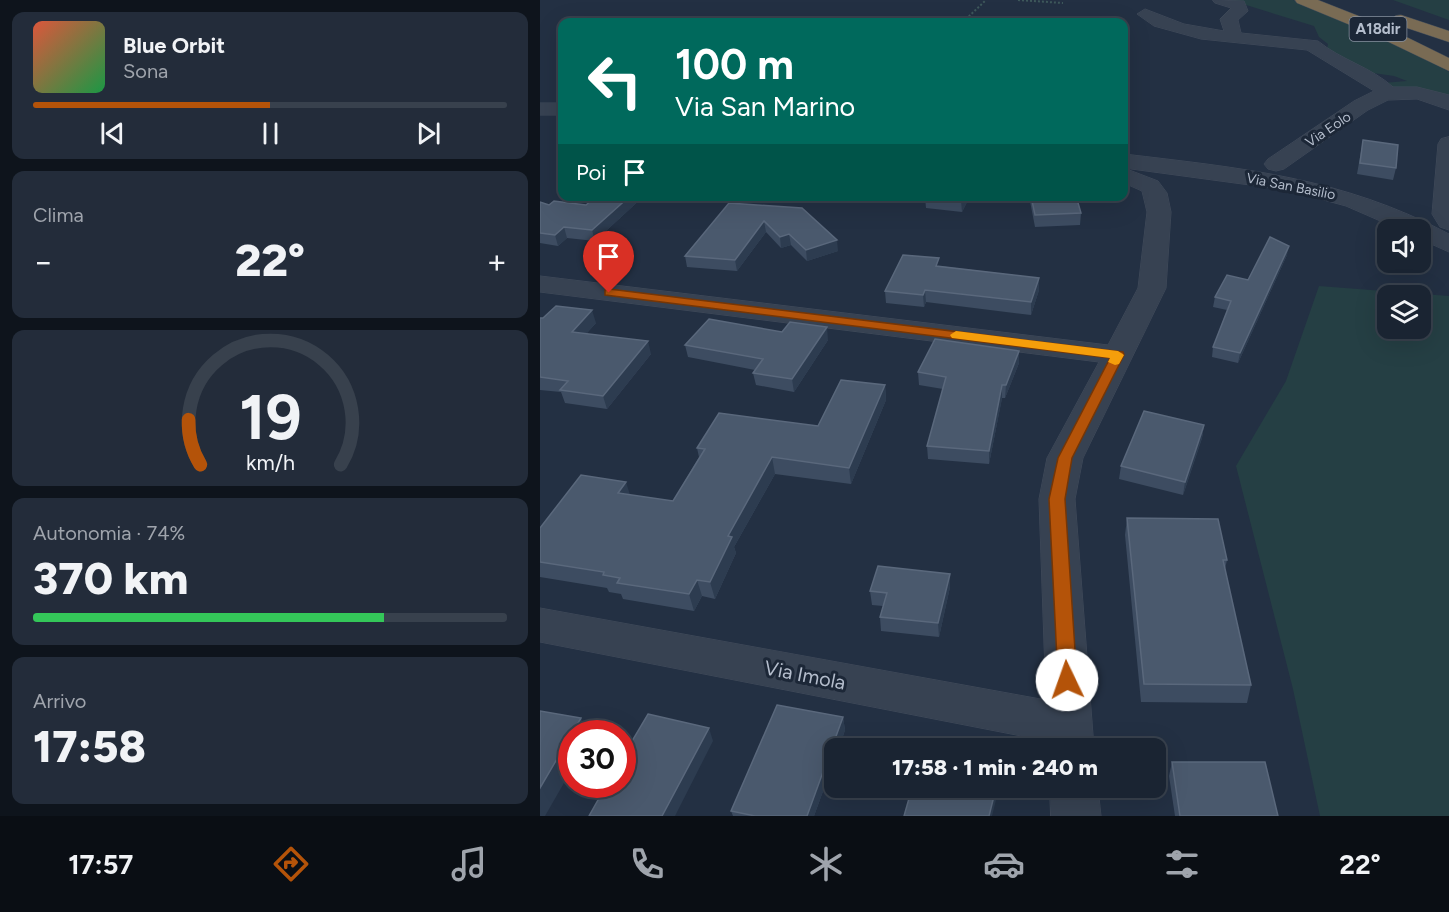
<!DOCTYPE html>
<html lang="it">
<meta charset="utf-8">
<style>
:root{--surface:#1a2432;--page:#232c3a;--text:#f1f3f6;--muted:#9fa4ac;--line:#38414d;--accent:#b45309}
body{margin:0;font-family:Figtree,sans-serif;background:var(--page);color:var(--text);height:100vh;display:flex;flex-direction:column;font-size:22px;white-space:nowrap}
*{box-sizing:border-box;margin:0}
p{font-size:20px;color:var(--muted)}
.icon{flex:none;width:33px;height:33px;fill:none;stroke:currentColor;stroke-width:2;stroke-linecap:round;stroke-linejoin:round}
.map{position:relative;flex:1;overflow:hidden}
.sheet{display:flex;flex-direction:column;gap:12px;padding:12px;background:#0e141c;width:540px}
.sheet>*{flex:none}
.banner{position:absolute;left:18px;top:18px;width:570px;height:183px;border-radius:12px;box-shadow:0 6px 24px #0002,0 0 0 2px var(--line);background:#00695c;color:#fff;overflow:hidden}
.tools{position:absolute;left:837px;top:219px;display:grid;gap:12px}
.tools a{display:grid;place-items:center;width:54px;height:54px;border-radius:12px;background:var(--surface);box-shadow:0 6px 24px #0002,0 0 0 2px var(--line);font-size:30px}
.speed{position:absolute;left:18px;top:720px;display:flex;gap:12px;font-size:30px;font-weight:700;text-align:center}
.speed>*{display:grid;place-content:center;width:78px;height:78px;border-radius:50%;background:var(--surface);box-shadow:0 6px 24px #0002,0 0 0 2px var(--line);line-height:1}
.speed .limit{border:9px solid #d22;background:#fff;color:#111}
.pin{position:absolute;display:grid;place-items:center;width:51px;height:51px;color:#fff;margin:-62px -26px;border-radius:50% 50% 50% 0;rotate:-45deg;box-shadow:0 0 6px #0007}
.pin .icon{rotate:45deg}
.me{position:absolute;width:66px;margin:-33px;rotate:357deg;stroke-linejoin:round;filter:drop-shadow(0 0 4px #0008)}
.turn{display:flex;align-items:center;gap:21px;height:126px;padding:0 18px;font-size:27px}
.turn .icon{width:78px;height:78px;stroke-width:2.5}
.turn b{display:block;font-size:42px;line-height:51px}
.then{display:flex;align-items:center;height:57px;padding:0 18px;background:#0003;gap:12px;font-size:22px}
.big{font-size:45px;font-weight:800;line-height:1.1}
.sheet .card{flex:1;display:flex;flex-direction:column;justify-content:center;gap:9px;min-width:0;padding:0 21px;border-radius:12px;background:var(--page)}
.sheet .dial{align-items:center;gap:0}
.dial svg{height:156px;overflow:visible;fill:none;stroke:var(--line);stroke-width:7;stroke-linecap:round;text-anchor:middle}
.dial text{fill:var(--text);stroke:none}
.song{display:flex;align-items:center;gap:18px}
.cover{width:72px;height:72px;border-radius:9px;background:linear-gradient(135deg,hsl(10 70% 55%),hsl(140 70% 35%))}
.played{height:6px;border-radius:3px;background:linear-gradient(90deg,var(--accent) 50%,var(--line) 50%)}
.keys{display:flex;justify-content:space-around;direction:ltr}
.heat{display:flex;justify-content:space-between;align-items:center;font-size:33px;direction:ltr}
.charge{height:9px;border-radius:4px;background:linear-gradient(90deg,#34c759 74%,var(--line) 0)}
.trip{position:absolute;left:284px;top:738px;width:342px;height:60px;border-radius:12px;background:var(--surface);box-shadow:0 6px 24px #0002,0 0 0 2px var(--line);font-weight:800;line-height:60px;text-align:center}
.tabs{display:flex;height:96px;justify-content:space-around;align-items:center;background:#0a0e14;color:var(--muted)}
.tabs .icon{width:42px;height:42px}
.tabs .selected{color:var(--accent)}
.tabs b{font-size:27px;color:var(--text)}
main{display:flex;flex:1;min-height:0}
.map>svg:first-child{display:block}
.green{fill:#253f44;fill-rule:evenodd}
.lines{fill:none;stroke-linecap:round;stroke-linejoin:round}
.minor-casing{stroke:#414b5b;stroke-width:1}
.highway-casing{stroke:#3f4a59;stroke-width:1}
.path{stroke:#3e585b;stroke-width:2;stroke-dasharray:2 2;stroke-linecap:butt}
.minor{fill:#374252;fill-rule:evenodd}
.highway{fill:#796b54;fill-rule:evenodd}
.wall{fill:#3d4c61}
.shaded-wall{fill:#2d3c50}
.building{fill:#4a596d;stroke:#5a687c;stroke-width:1.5}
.route{fill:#b45309;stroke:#753606;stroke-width:1.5}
.slow{fill:#f59e0b}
.labels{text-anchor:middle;stroke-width:6;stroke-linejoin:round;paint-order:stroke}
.far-street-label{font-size:14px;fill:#b4bdcc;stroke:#1c2737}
.shield{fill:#1c2737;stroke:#86909f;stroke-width:1.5}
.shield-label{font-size:15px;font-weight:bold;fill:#b4bdcc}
.near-street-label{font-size:20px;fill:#b4bdcc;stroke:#1c2737}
</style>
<main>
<section class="sheet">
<div class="card">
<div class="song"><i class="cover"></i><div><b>Blue Orbit</b><p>Sona</p></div></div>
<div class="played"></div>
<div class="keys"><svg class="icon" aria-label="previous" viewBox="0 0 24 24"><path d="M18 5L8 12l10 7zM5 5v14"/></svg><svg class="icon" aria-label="pause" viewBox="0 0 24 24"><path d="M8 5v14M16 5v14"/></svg><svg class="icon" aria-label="next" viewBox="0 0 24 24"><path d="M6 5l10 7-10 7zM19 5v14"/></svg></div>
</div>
<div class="card"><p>Clima</p>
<div class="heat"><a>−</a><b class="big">22°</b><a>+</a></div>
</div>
<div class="card dial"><svg viewBox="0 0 100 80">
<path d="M14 69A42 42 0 1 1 86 69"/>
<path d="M14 69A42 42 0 0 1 8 46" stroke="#b45309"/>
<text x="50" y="56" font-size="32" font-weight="700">19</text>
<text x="50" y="72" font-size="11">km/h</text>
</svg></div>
<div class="card"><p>Autonomia · 74%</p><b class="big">370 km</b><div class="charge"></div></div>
<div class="card"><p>Arrivo</p><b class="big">17:58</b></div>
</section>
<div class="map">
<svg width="909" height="816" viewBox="0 0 909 816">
<rect width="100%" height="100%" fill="#233043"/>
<path class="green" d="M690 0H753L813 23 895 63 909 72V97L851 89 843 83 867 81 854 76 826 72 787 50 788 44 779 37 774 26Z
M853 0H909V20Z
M779 286 909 296V816H780L753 689 696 466 746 381ZM848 296H880V328H848Z"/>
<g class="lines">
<defs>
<path id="minor" d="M673 0 704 1 708 11 698 20 701 33 778 41C801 60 831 67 853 87H877L909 95V110L877 99 848 100 828 110 744 169 736 171 728 169 724 164 728 159 814 101 834 91 767 50 661 39 614 26 597 14 605 9 644 24 684 31 680 19 691 8 675 3Z
M0 103H22V115H0Z
M909 137V230L900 227 892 214 898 144 901 139Z
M584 154C701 168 802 177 909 234V252L880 239V230H861L806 206 747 190 584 168Z
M584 168 618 181 627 193 631 212 626 288 543 458 535 499 554 748H508L507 741 0 642V608L506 700 499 499 507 458 559 362 0 292V276L568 345 598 288 607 212 602 191 584 183Z
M510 788H558L561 816H511Z"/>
<path id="highway" d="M755 0H778L844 26 909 58V71L832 34 757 3Z
M861 15 909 31V42L855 24 852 20 855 16Z"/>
</defs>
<use href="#minor" class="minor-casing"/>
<use href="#highway" class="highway-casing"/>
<path class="path" d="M478 0 523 3
M423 22 446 0"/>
<use href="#minor" class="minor"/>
<use href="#highway" class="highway"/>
</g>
<path class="wall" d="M823 140 856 168 853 180 817 174Z
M57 196H104L55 241 27 238 18 246 0 243V202L9 205H46Z
M430 196 422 212 386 208 385 197Z
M489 196H536L541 213 540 225 495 227Z
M189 203 298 251 267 261 251 245 241 248 226 232 197 271 147 267 145 256Z
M747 255 698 363 672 357 673 347 687 310 673 307 675 297 708 280Z
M400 266 499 278V290L491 315 386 302 384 307 346 303 345 291Z
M0 318 56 323 46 334 111 354 67 409 25 403 21 392 0 390Z
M242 332 288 340 254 392 216 385 213 373 215 370 148 357 145 345Z
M479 363 465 398H462L449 464 388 459 387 446 403 389 379 385 378 372Z
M345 385 346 400 311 484 235 474 194 547 196 553 175 599 162 596 154 611 83 599 81 594 69 592 67 588 0 577V528L90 495 133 501 159 457 157 448 278 426Z
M664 425 662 438 643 495 579 479 581 466Z
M587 518 687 560 685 569 711 685 707 703 601 702 585 535Z
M410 574V587L399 637 341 631 340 617 343 606 332 605 330 591Z
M303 717 305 730 299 748H294V761L274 816H193L191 811Z
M632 762 738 816H635L629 776Z"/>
<path class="shaded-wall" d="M90 196H104L55 241 52 230Z
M424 196H430L422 212 421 201Z
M224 221 226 232 197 271 195 260Z
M24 227 27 238 18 246 15 235Z
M249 234 251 245 241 248 240 237Z
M297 240 298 251 267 261 266 250Z
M749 246 747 255 698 363 700 353Z
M499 278V290L491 315V302Z
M385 290 386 302 384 307 383 295Z
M52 310 56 323 36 345 32 332Z
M287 327 288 340 254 392 252 379Z
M108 341 111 354 67 409 63 396Z
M479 351V363L465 398 466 385Z
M345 385 346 400 311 484 309 468Z
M462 385V398L449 464V451Z
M664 425 662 438 643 495 645 482Z
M232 457 235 474 194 547 196 553 175 599 170 582 188 536Z
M86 482 91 498 78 493Z
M410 574V587L399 637 398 623Z
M157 580 162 596 154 611 149 594Z
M303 717 305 730 299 748H294V761L274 816H267Z
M41 718 48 734H32Z
M169 728 173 741 135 816H122Z
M32 734V769L5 816H0V788Z
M456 788H459L452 816H449Z"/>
<path class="building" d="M823 140 858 145 856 168 820 163Z
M57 196H90L52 230 24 227 15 235 0 233V202L9 205 14 201 46 205Z
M386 196H424L421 201Z
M491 196H536L541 213 495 215Z
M189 203 262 208 297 240 266 250 249 234 240 237 224 221 195 260 145 256Z
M730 237 749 246 700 353 673 347 691 301 675 297 687 275 708 280Z
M363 255 399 258 396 266 499 278 491 302 385 290 383 295 345 291Z
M16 306 52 310 32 332 108 341 63 396 20 390 28 381 0 377V318H3Z
M169 319 242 332 250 322 287 327 252 379 213 373 223 359 145 345Z
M395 339 479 351 466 385H462L449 451 387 446 406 377 378 372Z
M301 380 345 385 309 468 232 457 188 536 192 537 170 582 157 580 149 594 77 583 80 578 63 575 64 572 0 562V528L41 475 86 482 78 493 133 501 165 449 157 448 179 413 278 426Z
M604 411 664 425 645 482 581 466Z
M587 518 678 519 687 560H683L711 685 604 684Z
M338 566 410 574 398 623 340 617 347 593 330 591Z
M237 705 303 717 267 816H215L191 811Z
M0 711 41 718 0 788Z
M108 714 169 728 122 816H49L67 784H82V758Z
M387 741 424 748H384Z
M632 762H725L738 816H640Z
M372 788H456L449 816H364Z"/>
<path class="route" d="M69 289 583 352 584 355 532 458 525 499 537 680 534 685 527 687 521 685 518 680 509 499 518 458 570 358 65 295V290Z"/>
<path class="slow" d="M416 331 578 351 584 355 579 364 575 365 568 362 570 358 412 338 410 335Z"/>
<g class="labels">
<g class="far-street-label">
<text transform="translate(788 129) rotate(-34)" y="5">Via Eolo</text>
<text transform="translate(751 186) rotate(11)" y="5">Via San Basilio</text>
</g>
<rect class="shield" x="809.5" y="17" width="57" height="24" rx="4.5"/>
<g class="shield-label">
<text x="838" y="34">A18dir</text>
</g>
<g class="near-street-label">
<text transform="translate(265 675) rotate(11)" y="7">Via Imola</text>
</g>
</g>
</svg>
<div class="tools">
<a><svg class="icon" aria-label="sound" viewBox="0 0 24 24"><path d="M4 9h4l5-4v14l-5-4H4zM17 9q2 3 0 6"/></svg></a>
<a><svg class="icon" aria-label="layers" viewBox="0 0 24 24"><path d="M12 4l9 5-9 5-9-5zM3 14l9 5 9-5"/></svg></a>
</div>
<div class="speed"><div class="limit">30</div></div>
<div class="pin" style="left:69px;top:293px;background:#d93025"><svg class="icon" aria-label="arrive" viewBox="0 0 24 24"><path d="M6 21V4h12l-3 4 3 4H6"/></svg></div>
<svg class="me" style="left:527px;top:680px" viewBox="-20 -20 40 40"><circle r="19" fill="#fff"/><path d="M0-13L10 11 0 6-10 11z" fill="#b45309"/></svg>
<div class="trip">17:58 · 1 min · 240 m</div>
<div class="banner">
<div class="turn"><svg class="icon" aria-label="left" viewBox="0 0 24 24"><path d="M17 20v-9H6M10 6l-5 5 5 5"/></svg><div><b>100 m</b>Via San Marino</div></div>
<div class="then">Poi<svg class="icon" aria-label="arrive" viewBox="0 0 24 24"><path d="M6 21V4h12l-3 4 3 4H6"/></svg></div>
</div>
</div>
</main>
<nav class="tabs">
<b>17:57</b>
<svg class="icon selected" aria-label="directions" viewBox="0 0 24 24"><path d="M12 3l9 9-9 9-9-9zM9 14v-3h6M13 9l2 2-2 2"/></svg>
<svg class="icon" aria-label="music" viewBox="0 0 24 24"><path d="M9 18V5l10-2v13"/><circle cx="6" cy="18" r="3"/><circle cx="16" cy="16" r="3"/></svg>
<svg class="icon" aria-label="phone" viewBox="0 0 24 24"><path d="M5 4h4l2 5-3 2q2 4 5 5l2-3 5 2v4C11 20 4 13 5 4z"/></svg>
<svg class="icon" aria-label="climate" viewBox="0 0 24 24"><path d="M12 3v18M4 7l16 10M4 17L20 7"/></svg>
<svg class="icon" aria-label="car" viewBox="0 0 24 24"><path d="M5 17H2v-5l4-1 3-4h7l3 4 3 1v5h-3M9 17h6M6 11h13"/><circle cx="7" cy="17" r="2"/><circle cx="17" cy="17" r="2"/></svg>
<svg class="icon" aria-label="filters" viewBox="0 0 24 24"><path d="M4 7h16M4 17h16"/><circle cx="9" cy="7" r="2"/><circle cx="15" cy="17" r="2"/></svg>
<b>22°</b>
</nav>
